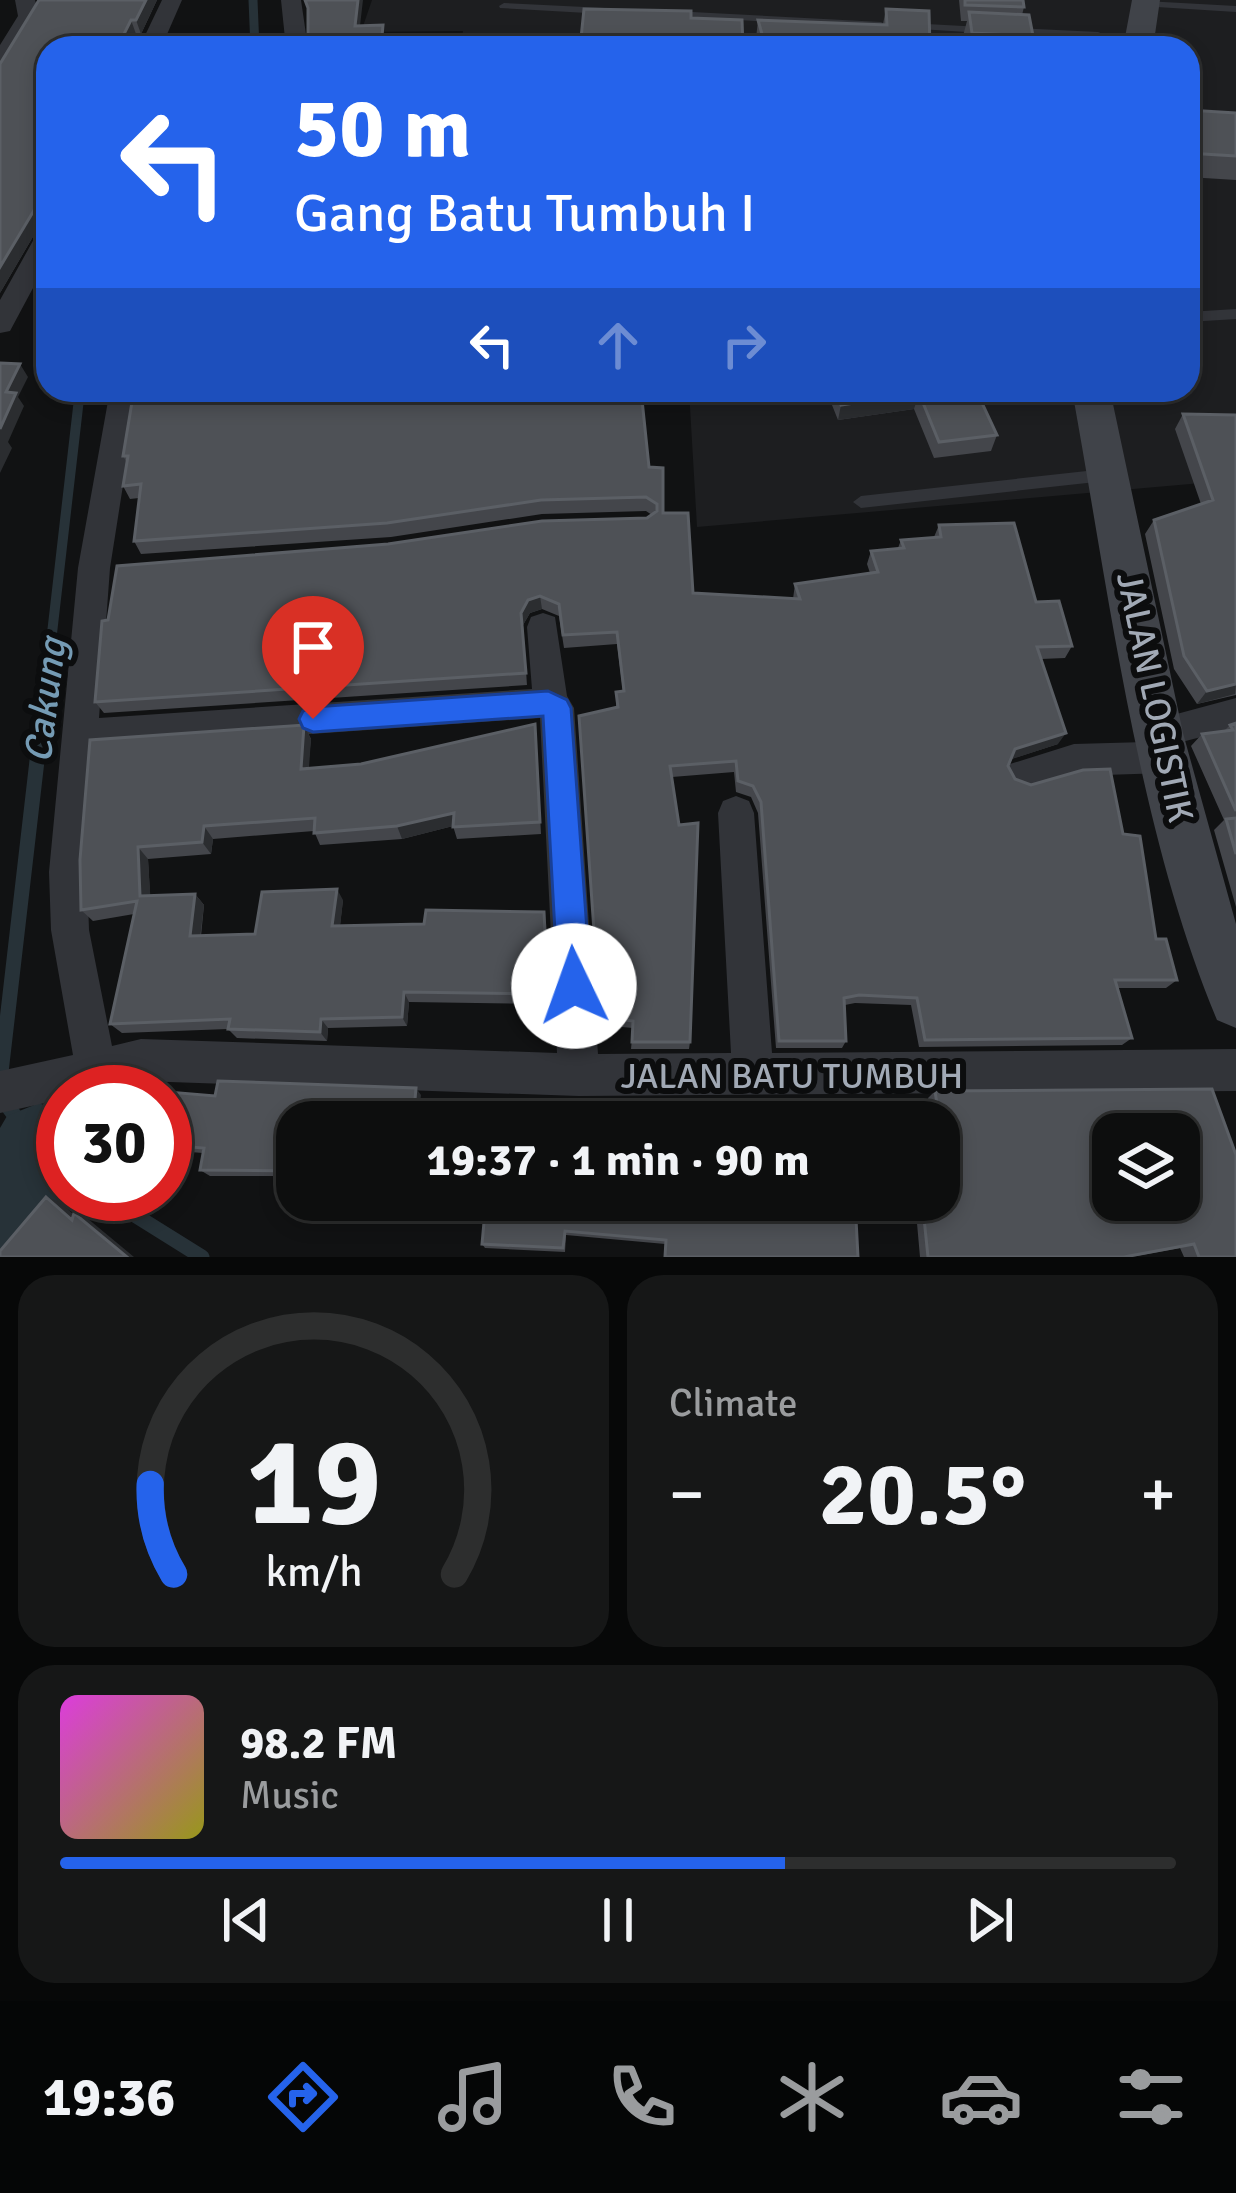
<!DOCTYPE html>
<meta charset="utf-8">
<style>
:root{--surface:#0d0e0e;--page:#161717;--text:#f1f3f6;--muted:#9a9c9e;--line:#2d2e2e;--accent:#2563eb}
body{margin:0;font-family:Signika,sans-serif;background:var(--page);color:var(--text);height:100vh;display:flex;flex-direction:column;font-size:45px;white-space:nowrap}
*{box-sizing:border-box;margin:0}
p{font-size:39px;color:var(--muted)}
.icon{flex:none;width:66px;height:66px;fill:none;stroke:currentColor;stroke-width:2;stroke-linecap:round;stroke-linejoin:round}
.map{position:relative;height:1257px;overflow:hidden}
.side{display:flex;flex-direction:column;gap:18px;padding:18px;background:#070808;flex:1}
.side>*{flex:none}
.hud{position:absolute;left:36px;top:36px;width:1164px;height:366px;border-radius:36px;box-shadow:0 6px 18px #0003,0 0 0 3px var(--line);background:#2563eb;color:#fff;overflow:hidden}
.controls{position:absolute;left:1092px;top:1113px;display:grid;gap:24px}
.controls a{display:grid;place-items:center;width:108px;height:108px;border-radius:24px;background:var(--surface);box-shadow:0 6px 18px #0003,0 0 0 3px var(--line);font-size:60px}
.speed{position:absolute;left:36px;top:1065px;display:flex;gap:24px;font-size:60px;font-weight:700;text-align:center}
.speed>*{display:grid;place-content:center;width:156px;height:156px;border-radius:50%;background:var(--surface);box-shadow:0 6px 18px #0003,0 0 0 3px var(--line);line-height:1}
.speed .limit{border:18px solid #d22;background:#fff;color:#111}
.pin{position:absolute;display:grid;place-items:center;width:102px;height:102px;color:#fff;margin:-123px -51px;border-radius:50% 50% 50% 0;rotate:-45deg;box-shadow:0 0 12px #0007}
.pin .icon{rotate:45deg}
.me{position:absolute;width:132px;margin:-66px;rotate:357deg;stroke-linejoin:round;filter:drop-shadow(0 0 9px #0008)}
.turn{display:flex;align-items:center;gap:42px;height:252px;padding:0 60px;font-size:54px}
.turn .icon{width:156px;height:156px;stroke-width:2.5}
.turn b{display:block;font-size:84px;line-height:102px}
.lanes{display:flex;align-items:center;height:114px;padding:0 60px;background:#0003;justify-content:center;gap:60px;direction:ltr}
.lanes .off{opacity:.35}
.big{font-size:90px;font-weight:800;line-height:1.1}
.side .widget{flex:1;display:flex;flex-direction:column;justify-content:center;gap:18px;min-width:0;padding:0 42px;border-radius:36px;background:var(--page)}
.side .dial{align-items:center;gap:0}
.dial svg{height:312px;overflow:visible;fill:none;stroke:var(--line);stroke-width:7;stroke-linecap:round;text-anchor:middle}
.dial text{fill:var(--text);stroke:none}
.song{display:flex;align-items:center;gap:36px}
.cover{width:144px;height:144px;border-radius:18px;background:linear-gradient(135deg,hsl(300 70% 55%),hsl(60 70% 35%))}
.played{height:12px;border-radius:6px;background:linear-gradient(90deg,var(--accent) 65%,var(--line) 65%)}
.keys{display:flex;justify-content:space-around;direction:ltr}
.heat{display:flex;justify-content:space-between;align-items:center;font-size:66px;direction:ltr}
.side .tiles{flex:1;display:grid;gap:18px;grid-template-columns:1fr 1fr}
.widget:last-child{grid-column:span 2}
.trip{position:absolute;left:276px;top:1101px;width:684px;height:120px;border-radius:36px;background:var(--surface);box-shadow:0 6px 18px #0003,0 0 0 3px var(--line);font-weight:800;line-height:120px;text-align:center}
.menu{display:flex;height:192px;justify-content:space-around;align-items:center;background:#050606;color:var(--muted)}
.menu .icon{width:84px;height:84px}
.menu .current{color:var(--accent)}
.menu b{font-size:54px;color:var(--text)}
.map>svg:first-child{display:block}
.built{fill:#1d1e20}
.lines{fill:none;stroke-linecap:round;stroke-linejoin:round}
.stream-far2{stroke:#273238;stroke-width:9}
.stream-far1{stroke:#273238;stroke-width:10}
.stream{stroke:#273238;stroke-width:15}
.river{fill:#273238;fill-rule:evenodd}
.service{fill:#323439;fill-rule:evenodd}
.minor{fill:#323439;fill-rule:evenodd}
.secondary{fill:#404349;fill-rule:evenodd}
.wall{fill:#44464b}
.shaded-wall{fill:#2b2d30}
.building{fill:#4e5156;stroke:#5b5f65;stroke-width:3;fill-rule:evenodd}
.route{fill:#2563eb;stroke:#184099;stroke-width:3}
.labels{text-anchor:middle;stroke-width:12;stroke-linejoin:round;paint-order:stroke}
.street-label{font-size:36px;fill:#a1a9b5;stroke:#0c0d0e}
.water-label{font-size:39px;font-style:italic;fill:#759bb4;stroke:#0c0d0e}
</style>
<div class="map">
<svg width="1236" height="1257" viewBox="0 0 1236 1257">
<rect width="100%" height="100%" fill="#111213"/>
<path class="built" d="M372 0H1236V480L697 527 689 390H1188V48H460L463 31 361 32Z"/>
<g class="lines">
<path class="stream-far2" d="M253 0 255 48"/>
<path class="stream-far1" d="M41 729 80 390"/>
<path class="stream" d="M0 1081 41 726
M0 1096 39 1148 63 1166
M101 1194 202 1257"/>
<path class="river" d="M39 1103 63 1113V1194L33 1248 0 1257V1128L7 1116Z"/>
<path class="service" d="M1145 1 1236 6V12L1141 6 1140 4Z
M504 3 605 8 610 11 605 14 500 8 499 6Z
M673 11 881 22 886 25 881 28 669 16 668 14Z
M907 23 983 27 988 30 983 33 903 28 902 26Z
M1015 28 1098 32 1137 48H1122L1096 38 1011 33 1010 31Z
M1236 309V319L1188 322V312Z
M1105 469 1113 475 1105 481 861 508 853 502 861 496Z"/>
<path class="minor" d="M15 0H35L40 16 8 68 0 70V45L18 16Z
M162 0H182L161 48H139Z
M281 0H301L308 48H286Z
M48 228V260L10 331 0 333V300L39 230Z
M110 390H138L110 568 99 718 532 689 527 627 531 617 543 613 555 617 567 696 574 708 598 1054 731 1053 718 813 723 801 736 796 749 801 754 813 772 1053 1236 1049V1091L579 1096 141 1081 91 1092H63V1099L0 1113V1071L73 1055 51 930 49 872 78 568ZM540 718 557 1053 141 1039 112 1046 89 930 87 872 96 749Z
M1236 698V728L1174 744 1183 757 1178 768 1165 773 1074 776 1023 791 1010 786 1005 775 1010 764 1074 744 1146 742 1141 733 1147 722Z"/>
<path class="secondary" d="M1132 0H1160L1153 48H1123Z
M1072 390H1110L1183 733 1236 924V1028L1217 1020C1138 831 1109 593 1072 390Z"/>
</g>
<path class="wall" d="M39 0H157L141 34 48 48V211L0 293Z
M959 0H1023L1024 7 1022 15 1033 36 1029 48H965L963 36 967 21H961Z
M886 9 930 48H755L758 20 883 24Z
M1188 110 1236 113V180L1188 177Z
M826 390H1010L1004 403 983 405 997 435 991 451 934 458 914 409 838 420Z
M1183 414 1236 415V695L1197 704 1174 669 1145 534 1154 520 1201 504 1175 429Z
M123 456 649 467 663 513 693 593 793 599 795 584 870 573 867 564 871 551 898 548 901 540 934 537 939 525 1036 602 1072 646 1065 658 1041 659 1058 744 1011 759 1008 766 1015 779 1123 834 1156 939 1177 980 1166 988H1118L1132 1038 1122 1045 919 1047 911 1005 855 1003 845 1005 846 1041 842 1048H776L758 813 751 797 736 792 734 772 672 777 690 1042 689 1049H631L633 1028 600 1025 579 716 616 708V692L623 691 617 644 564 648 559 616 542 609 530 613 523 625 527 685 104 713 95 702 108 620 388 544 647 518 652 515 646 511 542 514 391 537 141 554 134 541 139 498 130 499 123 486 127 463Z
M1236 723V907L1214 830 1224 820 1191 746 1202 734 1224 731 1230 725Z
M304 725 311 739 308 768 361 764 536 738 541 834 457 839 453 826 402 839 320 845 314 831 213 839 211 854 148 859 150 895 195 894 204 905 201 936 255 934 343 900 340 925 546 923 550 1004 409 1002 407 1026 328 1028 327 1041 237 1038 228 1029 122 1033 110 1024 134 914 93 921 81 910 80 860Z
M935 1091 1236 1257H1184L1180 1248 1131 1257H920L916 1212 855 1206 858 1257H664L665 1244 566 1235 565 1252 485 1248 482 1244 486 1200H939V1122H901L899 1113 905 1106 929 1105 928 1098Z
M165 1092 215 1096 421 1095 297 1122V1176H210L200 1170 203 1153 165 1150Z"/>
<path class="shaded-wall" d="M146 0H157L141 34 136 20Z
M358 0H363L358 43 355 26Z
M131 20 136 34 129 48H117Z
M48 187V211L0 293V267Z
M20 364 28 377 18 397 24 406 8 442 12 448 0 473V429L6 392Z
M919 393 914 409 838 420 841 405Z
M540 596 542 609 530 613 523 625 527 685 521 613 528 600Z
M1236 684 1235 694 1197 704 1207 691Z
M304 725 311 739 308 782 301 769Z
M1066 733 1058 744 1009 760 1015 749Z
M454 813 457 825 402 839 397 826Z
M204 826 213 839 211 854 202 842Z
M138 847 148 859 151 907 140 896Z
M337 889 343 900 339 936 332 926Z
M195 894 204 905 199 947 190 936Z
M404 992 409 1002 407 1026 402 1017Z
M321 1019 328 1028 327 1041 320 1032Z
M416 1088 421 1095 418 1122H413Z
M46 1197 60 1202 85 1225 72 1220Z
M74 1213 87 1218 134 1257H127Z"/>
<path class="building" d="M39 0H146L136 20H131L117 48H48V187L0 267V64Z
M305 0H358L355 26 383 25 381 47 406 48H295L299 36 308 35V8Z
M965 0H1023L1024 7 965 5Z
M584 9 691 11V18L742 20 743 48H580Z
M886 9 929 11 930 48H766L758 20 887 25Z
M969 12 1029 15 1033 36 972 33Z
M508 46 570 48H507Z
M1188 110 1236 113V156L1188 153Z
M0 363 20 364 6 392 16 393 0 429Z
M134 390H641L649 467 663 468V513H688L693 593 800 599 795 584 878 572 871 551 904 548 901 540 941 537 939 525 1014 523 1036 602 1059 601 1072 646 1037 647 1066 733 1015 749 1008 766 1015 779 1031 785 1083 770 1110 769 1123 834 1140 836 1156 939H1166L1177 980H1115L1132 1038 925 1040 917 998 859 995 844 998 846 1041H779L761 802 753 786 738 781 736 761 670 766 679 825 698 823 690 1042H632L633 1021 600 1017 579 716 618 707 616 692 624 691 617 632 563 635 559 604 540 596 528 600 521 613 526 673 95 702 102 621 108 620 117 566 388 544 542 521 647 518 657 511V504L646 497 541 500 387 523 134 541 141 484 123 486 128 456H123Z
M835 390H976L997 435 939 442 919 393 841 405Z
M1183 414 1236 415V684L1207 691 1184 656 1154 520 1213 500Z
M1236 723V811L1202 734 1233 730 1230 725Z
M535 724 540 822 453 827 454 813 397 826 314 833 315 818 204 826 202 842 138 847 140 896 195 894 190 936 255 934 262 892 337 889 332 926 424 924 426 910 544 912 548 994 404 992 402 1017 321 1019 320 1032 228 1029 230 1019 110 1024 137 901 81 910 80 860 90 740 304 725 301 769 361 764Z
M1236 818V854L1226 819Z
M218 1081 416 1088 413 1122H297V1171L200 1170 204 1148 165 1145V1092H107L109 1087 215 1096Z
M1212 1089 1236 1155V1257H1199L1194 1244 1124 1257H928L923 1208 855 1200 858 1257H665L666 1240 565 1231 563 1248 482 1244 486 1200H939V1122H908L905 1106 937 1104 935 1091ZM1113 1134H1179V1200H1113Z
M738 1104 805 1110V1120L830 1122H738Z
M495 1116 573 1120V1122H495Z
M46 1197 72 1220 74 1213 127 1257H0V1251Z"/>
<path class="route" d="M548 691 567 700 571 708 591 986 586 998 574 1003 563 998 558 986 543 716 313 732 303 728 299 719 303 711 313 707Z"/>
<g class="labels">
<g class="street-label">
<text transform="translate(1156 697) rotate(78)" y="13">JALAN LOGISTIK</text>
<text x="792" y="1088">JALAN BATU TUMBUH</text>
</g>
<g class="water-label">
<text transform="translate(44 700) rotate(-83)" y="14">Cakung</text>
</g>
</g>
</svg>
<div class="controls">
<a><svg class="icon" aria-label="layers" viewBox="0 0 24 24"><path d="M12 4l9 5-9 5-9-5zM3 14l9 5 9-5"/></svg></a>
</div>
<div class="speed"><div class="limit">30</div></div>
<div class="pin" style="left:313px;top:719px;background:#d93025"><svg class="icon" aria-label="arrive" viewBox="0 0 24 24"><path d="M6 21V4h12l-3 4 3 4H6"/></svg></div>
<svg class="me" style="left:574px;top:986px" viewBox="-20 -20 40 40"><circle r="19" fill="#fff"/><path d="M0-13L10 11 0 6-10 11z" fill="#2563eb"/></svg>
<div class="trip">19:37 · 1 min · 90 m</div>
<div class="hud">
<div class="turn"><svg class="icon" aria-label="left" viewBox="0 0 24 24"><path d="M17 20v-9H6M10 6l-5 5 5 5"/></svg><div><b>50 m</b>Gang Batu Tumbuh I</div></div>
<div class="lanes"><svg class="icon" aria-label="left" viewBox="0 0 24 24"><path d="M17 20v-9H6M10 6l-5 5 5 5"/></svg><svg class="icon off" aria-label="ahead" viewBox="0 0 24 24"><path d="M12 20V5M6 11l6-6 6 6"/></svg><svg class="icon off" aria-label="right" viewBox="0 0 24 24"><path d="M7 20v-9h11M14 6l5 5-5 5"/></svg></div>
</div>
</div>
<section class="side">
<div class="tiles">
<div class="widget dial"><svg viewBox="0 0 100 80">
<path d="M14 69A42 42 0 1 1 86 69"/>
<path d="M14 69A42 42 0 0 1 8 46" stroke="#2563eb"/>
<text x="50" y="56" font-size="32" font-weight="700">19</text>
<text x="50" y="72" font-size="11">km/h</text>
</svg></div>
<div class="widget"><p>Climate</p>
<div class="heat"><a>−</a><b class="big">20.5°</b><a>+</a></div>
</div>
<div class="widget">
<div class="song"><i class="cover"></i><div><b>98.2 FM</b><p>Music</p></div></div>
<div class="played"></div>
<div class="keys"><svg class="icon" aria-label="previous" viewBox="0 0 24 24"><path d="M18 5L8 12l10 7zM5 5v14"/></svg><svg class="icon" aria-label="pause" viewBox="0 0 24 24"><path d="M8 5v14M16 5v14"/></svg><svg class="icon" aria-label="next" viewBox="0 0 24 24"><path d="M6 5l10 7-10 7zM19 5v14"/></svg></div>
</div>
</div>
</section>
<nav class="menu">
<b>19:36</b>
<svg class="icon current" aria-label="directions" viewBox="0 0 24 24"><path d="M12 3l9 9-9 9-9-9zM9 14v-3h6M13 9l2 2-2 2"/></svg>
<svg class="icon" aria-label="music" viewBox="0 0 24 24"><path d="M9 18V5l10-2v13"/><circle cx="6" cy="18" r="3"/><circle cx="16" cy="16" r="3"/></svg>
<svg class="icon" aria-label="phone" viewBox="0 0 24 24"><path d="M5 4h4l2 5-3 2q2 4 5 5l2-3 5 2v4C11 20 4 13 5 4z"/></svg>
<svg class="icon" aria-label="climate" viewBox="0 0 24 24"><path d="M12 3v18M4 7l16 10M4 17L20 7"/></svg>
<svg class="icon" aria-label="car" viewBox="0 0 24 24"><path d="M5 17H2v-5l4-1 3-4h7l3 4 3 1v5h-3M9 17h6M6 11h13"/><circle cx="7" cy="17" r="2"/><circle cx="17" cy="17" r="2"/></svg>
<svg class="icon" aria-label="filters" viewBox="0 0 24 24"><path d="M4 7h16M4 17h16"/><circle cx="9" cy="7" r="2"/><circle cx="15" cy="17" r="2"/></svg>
</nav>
